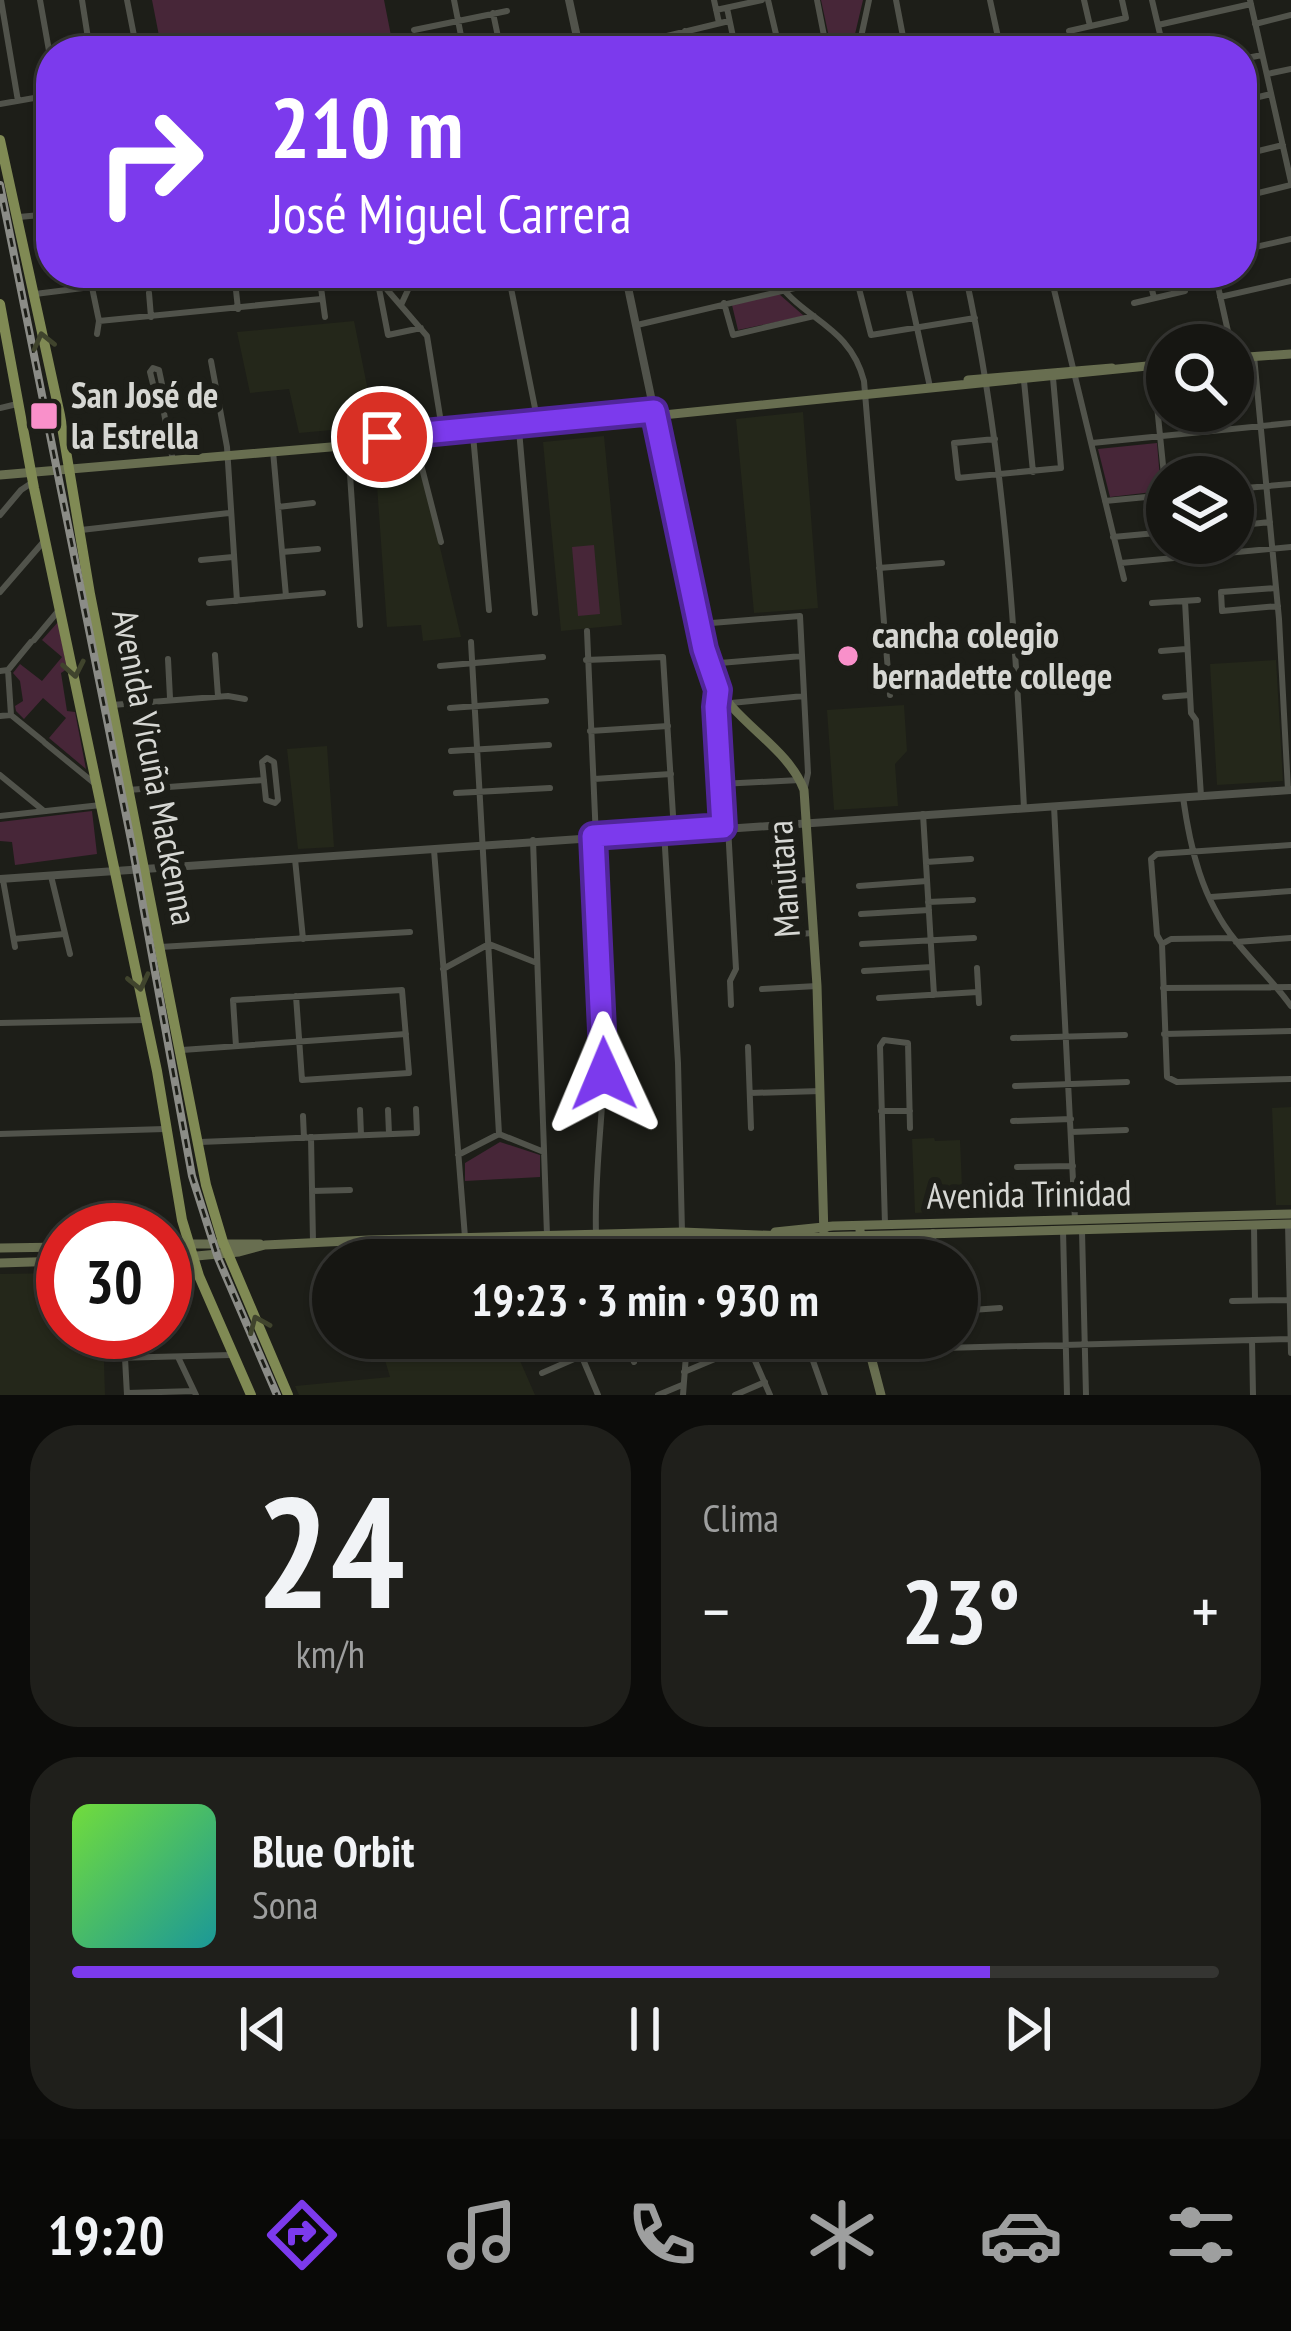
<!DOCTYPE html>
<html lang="es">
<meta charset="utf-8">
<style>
:root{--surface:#161612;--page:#1f1f1b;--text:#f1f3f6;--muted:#9e9f9f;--line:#353532;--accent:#7c3aed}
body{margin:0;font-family:"PT Sans Narrow",sans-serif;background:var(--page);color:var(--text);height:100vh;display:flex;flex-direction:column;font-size:45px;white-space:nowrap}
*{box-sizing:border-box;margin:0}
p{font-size:39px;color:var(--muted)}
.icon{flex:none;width:66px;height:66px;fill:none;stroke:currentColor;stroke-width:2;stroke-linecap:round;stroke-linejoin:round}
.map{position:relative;height:1395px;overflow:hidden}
.panel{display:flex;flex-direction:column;gap:30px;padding:30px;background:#0c0c0a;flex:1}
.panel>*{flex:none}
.top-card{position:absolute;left:36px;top:36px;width:1221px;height:252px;border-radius:48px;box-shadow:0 3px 9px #0004,0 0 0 3px var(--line);background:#7c3aed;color:#fff;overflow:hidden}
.buttons{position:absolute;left:1146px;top:324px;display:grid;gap:24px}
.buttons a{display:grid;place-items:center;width:108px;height:108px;border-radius:50%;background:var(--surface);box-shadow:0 3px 9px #0004,0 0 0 3px var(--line);font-size:60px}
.speed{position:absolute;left:36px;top:1203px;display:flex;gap:24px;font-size:60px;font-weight:700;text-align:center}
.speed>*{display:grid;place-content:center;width:156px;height:156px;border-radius:50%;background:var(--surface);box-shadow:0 3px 9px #0004,0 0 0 3px var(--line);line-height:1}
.speed .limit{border:18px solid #d22;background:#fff;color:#111}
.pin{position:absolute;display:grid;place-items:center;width:102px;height:102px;color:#fff;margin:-51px;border:6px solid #fff;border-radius:50%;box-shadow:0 3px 12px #0007}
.me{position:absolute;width:132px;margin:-66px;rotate:359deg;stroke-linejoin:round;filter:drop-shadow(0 0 9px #0008)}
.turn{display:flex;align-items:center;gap:42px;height:252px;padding:0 36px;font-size:54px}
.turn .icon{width:156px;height:156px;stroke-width:2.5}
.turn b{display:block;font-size:84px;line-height:102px}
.big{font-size:90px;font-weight:600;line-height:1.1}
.panel .tile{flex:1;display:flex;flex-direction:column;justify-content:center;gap:18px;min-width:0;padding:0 42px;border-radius:48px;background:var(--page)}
.panel .dial{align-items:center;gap:0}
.dial b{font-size:156px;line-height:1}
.song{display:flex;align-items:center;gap:36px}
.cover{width:144px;height:144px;border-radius:18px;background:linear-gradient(135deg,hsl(100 70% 55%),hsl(180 70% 35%))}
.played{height:12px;border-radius:6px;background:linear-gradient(90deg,var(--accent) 80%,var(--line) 80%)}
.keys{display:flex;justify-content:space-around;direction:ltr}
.heat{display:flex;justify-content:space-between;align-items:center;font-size:66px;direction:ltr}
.panel .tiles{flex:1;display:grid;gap:30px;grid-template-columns:1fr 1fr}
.tile:last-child{grid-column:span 2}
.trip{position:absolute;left:312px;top:1239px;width:666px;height:120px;border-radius:60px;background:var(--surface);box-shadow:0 3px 9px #0004,0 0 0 3px var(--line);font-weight:600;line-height:120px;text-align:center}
.tabs{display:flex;height:192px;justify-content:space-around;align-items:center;background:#090907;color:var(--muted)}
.tabs .icon{width:84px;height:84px}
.tabs .active{color:var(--accent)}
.tabs b{font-size:54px;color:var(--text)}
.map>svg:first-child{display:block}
.built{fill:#24271a}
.green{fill:#472638}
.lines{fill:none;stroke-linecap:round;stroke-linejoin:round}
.minor{stroke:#51534b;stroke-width:6}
.tertiary{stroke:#51534b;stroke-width:8}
.secondary{stroke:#686e50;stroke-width:9}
.primary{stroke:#808a54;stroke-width:10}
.rail-casing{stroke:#8b8c87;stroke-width:8}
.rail{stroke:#1d1e18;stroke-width:3;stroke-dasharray:9;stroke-linecap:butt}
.oneway{stroke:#40442d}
.route-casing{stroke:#51269a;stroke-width:30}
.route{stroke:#7c3aed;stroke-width:21}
.poi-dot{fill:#f990ca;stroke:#1d1e18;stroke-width:4.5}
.labels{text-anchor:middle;stroke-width:12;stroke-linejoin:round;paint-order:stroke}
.poi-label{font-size:36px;font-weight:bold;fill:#d6d7d3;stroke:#1d1e18;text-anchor:start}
.street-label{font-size:36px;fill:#d6d7d3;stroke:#1d1e18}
</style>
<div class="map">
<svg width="1291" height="1395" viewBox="0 0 1291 1395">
<rect width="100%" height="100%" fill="#1d1e18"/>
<path class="built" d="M354 321 375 426 299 433 289 389 250 393 237 332Z
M803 412 818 608 754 613 736 419Z
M604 436 622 625 561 631 543 442Z
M416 452 435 526 461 637 423 641 421 625 387 627 375 457Z
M1276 660 1283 781 1217 785 1210 664Z
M904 705 907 751 895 764 898 806 834 810 827 710Z
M327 746 334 847 298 849 287 749Z
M1291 1107V1205H1276L1272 1108Z
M934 1138 935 1141 960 1140 963 1210 915 1213 912 1139Z
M63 1273V1332H103L105 1395H0V1274Z
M381 1347H514L535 1395H299L295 1386 390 1377Z"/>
<path class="green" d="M152 0H384L394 51H162Z
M821 0H863L851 51H832Z
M779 294 804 316 738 330 732 305Z
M1157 443 1161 491 1110 497 1098 449Z
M594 545 600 614 578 616 572 547Z
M58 622 67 669 61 673 67 711 75 712 86 769 49 738 66 718 43 698 24 719 16 711 15 706 23 701 20 681 13 673 20 664 42 681 62 657 42 640Z
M92 811 97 854 15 865 12 842 0 841V822Z
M500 1142 540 1155V1177L465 1181V1163Z"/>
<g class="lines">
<path class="minor" d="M1 0 18 101
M40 0 51 62
M82 0 90 51
M127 0 137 51
M454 0 464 51
M714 0 719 23
M768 0 780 51
M817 0 827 51
M896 0 905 47
M990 0 1001 51
M1084 0 1090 26
M1152 0 1164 51
M1250 0 1291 182
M727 8 736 51
M716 10 762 0
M493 13 501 51
M1255 24 1291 15
M1158 25 1251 4
M414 30 507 11
M685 31 690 51
M1069 31 1126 18 1122 0
M605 51 729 21
M858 51 869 0
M882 51 925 43
M1242 59 1262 55
M1267 74 1291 69
M1242 101 1271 94
M0 104 51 95
M1242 155 1283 145
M1242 197 1291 185
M19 217 51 214
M1242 250 1291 239
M89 273 99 321 97 334
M190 273 191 278
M319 273 325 317
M376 273 388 335 421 328
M508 273 539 428
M772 273C798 320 849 322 864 381L890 695
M855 273 871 335 975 318
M905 273 930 387
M965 273C1004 449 1015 628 1024 808
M1050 273 1124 579
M1148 273 1154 298
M1215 273 1231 345
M377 278 427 336 443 435
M235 281 238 309
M908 284 961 273
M149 293 151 317
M35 294 91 287
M1220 297 1291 281
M724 303 733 335 814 316
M1134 303 1185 291 1181 273
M401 305 413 279 412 273
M99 321 321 299
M637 325 855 274
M1254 356 1279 619 1288 790
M211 361 227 447 237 601
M1153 366 1166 495
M1024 381 1033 472
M161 397 155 392 150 372 153 368 159 370 163 389 161 397 173 461
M0 408 17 404
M519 430 535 613
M473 435 489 610
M995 439 954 443 958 478 1061 468 1053 378
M415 441 441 542
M1092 443 1291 423
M348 444 360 625
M273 451 286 596
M1233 489 1291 484
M1105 501 1167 495
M278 507 313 503
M0 515 21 490 33 482
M1233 526 1270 522
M81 530 229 513
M1113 537 1167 532
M282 552 318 549
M201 560 233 557
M1121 563 1291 547
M879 568 942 563
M1276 588 1221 592 1222 611 1278 606
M0 592 45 540
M1185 601 1191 713 1196 720 1201 796
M209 603 323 593
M1152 603 1198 600
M699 624 800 616 808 773 805 787
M587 631 605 1047C604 1110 594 1171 596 1234
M34 640 59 610
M471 642 499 1134
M1161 651 1186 649
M215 655 218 696
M168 659 170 698
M586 660 663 657 674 831
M708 664 802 656
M440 666 543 657
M8 670 11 715
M0 671 8 670 31 642
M718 690 715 703 723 827
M1165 697 1190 695
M731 703 804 696
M112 705 228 696 245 699
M450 708 546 701
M0 716 11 715 43 741
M590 731 668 726
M45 743 94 783
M451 751 549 745
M267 758 274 762 278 800 275 803 266 800 262 762Z
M0 775 44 811
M594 779 671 774
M720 784 800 780
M128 790 264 780
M456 793 550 788
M1183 797C1190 848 1202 899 1235 940 1253 963 1274 982 1291 1006
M1054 806 1075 1220
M923 814 934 995
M0 816 101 805
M728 827 736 969 730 981 731 1005
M664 831 678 1063 682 1232
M533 840 547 1235
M1291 845 1157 854 1151 859 1157 935 1162 944 1167 1077 1177 1082 1291 1079
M434 850 465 1237
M295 859 303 939
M926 862 971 859
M51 876 70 954
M3 880 15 947
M774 882 810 880
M859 886 927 881
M1211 897 1291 891
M928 902 973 900
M861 914 929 910
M778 935 814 933
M14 939 64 934
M1236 942 1291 938
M862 944 974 938
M1162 944 1171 939 1233 938
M160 947 410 932
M977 968 979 1003
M443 969 489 944 537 963
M864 971 932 967
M1163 988 1291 987
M762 989 817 986
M879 998 978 992
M0 1023 146 1020
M1164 1034 1291 1031
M1013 1038 1125 1035
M236 1046 233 1000 402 990 409 1073 302 1080 296 996
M748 1047 751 1128
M182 1050 406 1034
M1015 1086 1127 1082
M750 1093 821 1091
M360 1110 361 1135
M388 1110 389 1134
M881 1111H910
M303 1116 304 1138
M1013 1121 1071 1119
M1071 1132 1126 1130
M0 1134 165 1129
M311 1137 313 1242
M200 1142 417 1133 416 1109
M458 1155 499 1134 544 1152
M1017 1167 1073 1166
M312 1191 350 1190
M1288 1224 1291 1353
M885 1225 880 1046 884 1040 908 1043 910 1128
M1254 1225 1255 1300
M1063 1230 1067 1395
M1082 1231 1086 1395
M933 1232 934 1260
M631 1233 644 1260
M701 1233 712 1260
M770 1234 771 1260
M498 1236 508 1260
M447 1238 456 1260
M1232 1301 1290 1300
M957 1311 1000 1308
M488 1338 489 1339
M574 1338 598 1395
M623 1338 634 1362
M679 1338 686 1355 683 1395
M745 1338 770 1395
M805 1338 825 1395
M1252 1340 1253 1395
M838 1347 867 1350 1291 1339
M178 1357 196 1395
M114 1358 231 1355
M125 1358 127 1395
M684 1372 748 1345
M542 1373 581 1356
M127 1393 194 1391
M658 1395 682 1385
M735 1395 765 1382"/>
<path class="tertiary" d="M569 0 580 51
M625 273 654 411
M0 879 1291 790"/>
<path class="secondary" d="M1233 358 1291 354
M968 380 1112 368
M654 413 712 677C732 722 787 745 804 790L817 986 824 1236
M412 434 449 431
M0 475 437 438 1167 364
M860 1229 861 1260
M775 1232 833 1226 1291 1214
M165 1244H260
M0 1248 63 1247
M165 1259 239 1252 265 1245 369 1240 682 1232 813 1237 1291 1224
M0 1263 63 1261
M866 1338 881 1395"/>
<path class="primary" d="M0 140 60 415 90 594 206 1185 223 1242 288 1395
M0 304 34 488 157 1071 182 1220 199 1276 251 1395"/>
<defs>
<path id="rail" d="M0 185 132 845 192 1176 218 1258 277 1395"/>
</defs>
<use href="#rail" class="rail-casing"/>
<use href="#rail" class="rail"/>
</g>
<defs><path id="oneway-chevron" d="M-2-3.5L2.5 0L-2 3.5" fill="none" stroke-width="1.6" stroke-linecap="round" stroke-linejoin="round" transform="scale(3)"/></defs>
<g class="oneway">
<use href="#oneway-chevron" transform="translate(43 341) rotate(-104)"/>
<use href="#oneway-chevron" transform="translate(74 669) rotate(79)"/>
<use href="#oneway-chevron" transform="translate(139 982) rotate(77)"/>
<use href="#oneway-chevron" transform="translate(258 1324) rotate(-113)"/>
</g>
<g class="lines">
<defs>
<path id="route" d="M382 437 654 411 704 649 718 690 716 707 723 827 593 836 604 1074"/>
</defs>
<use href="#route" class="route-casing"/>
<use href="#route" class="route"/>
</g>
<g class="poi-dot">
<rect x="29" y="401" width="30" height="30" rx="6"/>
<circle cx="848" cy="656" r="12"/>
</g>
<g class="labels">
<g class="poi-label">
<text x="71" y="408">San José de<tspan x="71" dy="41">la Estrella</tspan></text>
<text x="872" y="648">cancha colegio<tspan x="872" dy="41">bernadette college</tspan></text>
</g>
<g class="street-label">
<text transform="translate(155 767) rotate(79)" y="13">Avenida Vicuña Mackenna</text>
<text transform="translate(783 879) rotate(-94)" y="13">Manutara</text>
<text transform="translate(1029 1194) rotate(-1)" y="13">Avenida Trinidad</text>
</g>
</g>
</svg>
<div class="buttons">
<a><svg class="icon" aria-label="search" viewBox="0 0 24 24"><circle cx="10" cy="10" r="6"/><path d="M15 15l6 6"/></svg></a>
<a><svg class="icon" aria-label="layers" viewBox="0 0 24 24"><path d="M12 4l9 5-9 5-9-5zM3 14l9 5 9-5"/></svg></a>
</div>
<div class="speed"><div class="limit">30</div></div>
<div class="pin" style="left:382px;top:437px;background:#d93025"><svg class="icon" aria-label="arrive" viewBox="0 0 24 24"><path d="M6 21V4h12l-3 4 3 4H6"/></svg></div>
<svg class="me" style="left:604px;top:1074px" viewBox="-20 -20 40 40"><path d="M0-17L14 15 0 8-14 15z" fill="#7c3aed" stroke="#fff" stroke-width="4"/></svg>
<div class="trip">19:23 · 3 min · 930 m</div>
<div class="top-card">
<div class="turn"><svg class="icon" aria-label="right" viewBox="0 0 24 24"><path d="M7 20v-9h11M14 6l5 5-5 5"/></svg><div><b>210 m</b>José Miguel Carrera</div></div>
</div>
</div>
<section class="panel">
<div class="tiles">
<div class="tile dial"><b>24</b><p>km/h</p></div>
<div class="tile"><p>Clima</p>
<div class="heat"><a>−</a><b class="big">23°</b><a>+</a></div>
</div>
<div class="tile">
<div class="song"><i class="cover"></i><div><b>Blue Orbit</b><p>Sona</p></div></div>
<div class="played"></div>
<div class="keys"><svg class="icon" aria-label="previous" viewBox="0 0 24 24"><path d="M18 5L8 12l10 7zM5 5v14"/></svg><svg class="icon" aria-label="pause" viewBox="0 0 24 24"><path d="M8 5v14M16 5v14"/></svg><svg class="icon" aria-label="next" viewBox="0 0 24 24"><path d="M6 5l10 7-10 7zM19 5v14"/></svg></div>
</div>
</div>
</section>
<nav class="tabs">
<b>19:20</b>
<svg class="icon active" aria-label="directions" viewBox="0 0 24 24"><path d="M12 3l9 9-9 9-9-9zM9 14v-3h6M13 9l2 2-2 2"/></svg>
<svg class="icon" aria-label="music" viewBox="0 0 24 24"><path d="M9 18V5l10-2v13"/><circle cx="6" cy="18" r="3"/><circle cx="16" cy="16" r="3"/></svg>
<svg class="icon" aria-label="phone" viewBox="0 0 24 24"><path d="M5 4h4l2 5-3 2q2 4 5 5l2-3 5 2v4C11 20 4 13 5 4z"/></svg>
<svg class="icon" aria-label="climate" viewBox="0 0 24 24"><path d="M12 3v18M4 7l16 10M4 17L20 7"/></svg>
<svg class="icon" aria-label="car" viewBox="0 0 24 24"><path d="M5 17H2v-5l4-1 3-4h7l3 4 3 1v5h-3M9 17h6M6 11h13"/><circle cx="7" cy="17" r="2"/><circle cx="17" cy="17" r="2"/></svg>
<svg class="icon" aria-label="filters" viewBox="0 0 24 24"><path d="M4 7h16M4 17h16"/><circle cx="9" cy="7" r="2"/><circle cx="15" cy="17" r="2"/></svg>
</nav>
